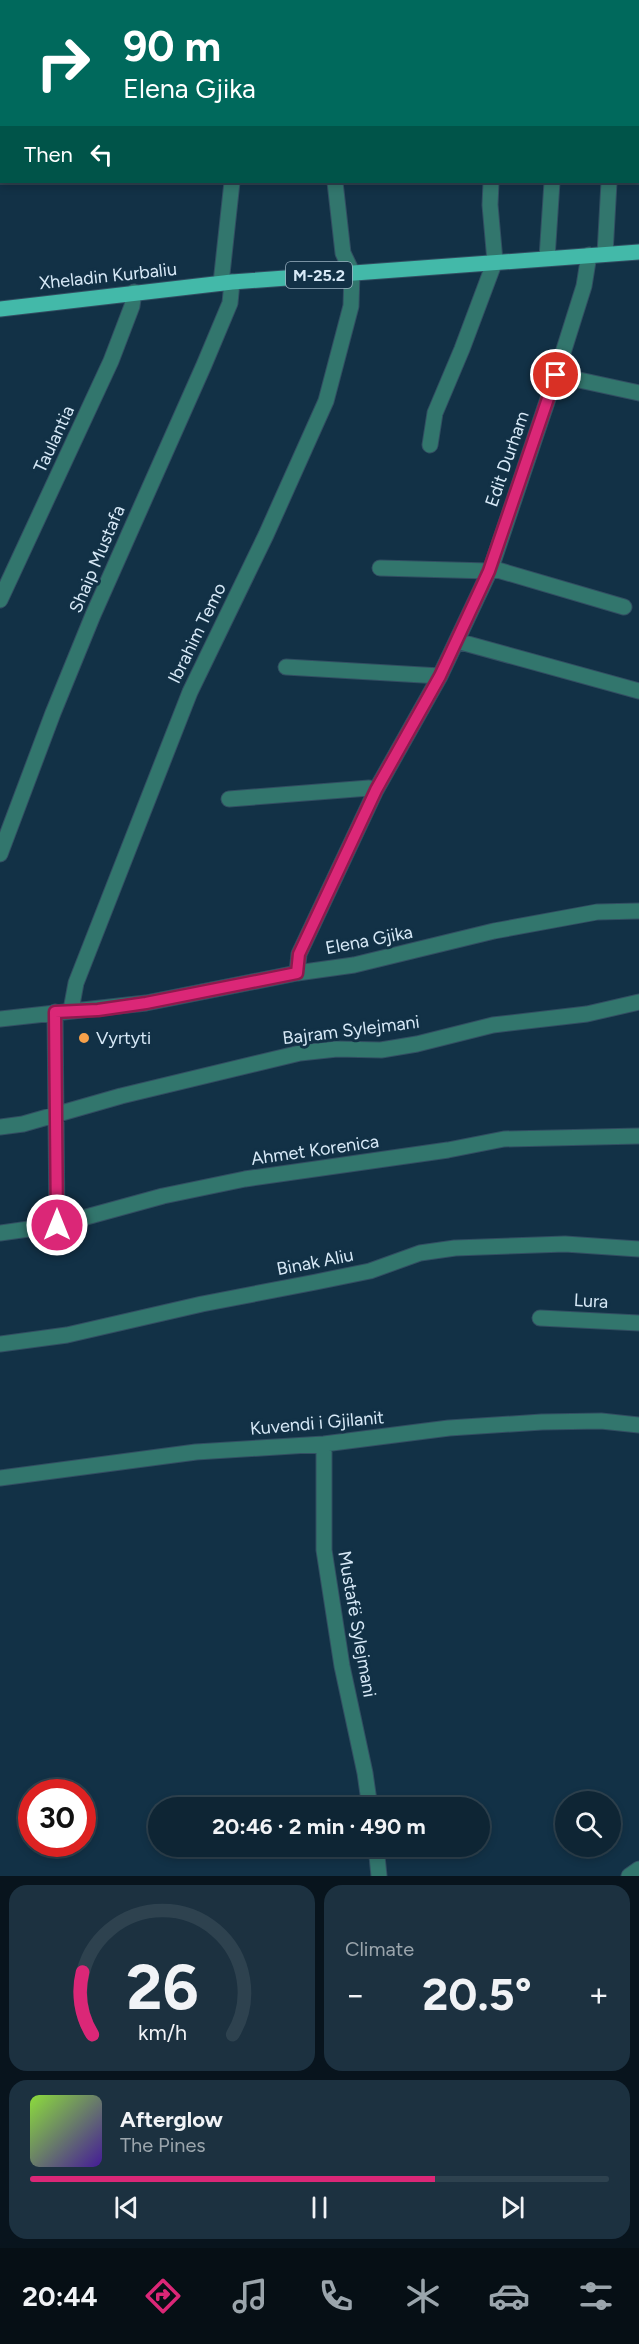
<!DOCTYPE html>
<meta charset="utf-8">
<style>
:root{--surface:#0e2534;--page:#1c3140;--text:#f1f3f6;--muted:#9ba5ac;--line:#2e424f;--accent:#db2777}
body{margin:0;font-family:Figtree,sans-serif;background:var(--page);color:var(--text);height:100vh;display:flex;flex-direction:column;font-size:22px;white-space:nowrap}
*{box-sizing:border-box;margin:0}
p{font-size:20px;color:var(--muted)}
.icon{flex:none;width:33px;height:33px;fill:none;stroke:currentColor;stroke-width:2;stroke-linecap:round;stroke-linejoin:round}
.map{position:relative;height:1876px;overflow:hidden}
.drawer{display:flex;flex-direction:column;gap:9px;padding:9px;background:#08141d;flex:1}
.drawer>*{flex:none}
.banner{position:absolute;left:0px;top:0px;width:639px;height:183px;box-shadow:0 3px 9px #0003,0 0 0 2px var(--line);background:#00695c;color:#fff;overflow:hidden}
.controls{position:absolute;left:555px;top:1791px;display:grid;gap:12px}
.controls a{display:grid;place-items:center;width:66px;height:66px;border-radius:50%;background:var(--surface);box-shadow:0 3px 9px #0003,0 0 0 2px var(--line);font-size:30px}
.speed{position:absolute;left:18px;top:1779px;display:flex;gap:12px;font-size:30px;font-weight:700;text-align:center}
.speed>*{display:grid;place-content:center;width:78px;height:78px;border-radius:50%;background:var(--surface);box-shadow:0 3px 9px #0003,0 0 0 2px var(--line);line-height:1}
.speed .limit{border:9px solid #d22;background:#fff;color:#111}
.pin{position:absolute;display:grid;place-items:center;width:51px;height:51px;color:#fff;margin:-26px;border:3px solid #fff;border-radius:50%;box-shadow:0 2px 6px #0007}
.me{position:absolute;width:66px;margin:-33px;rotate:0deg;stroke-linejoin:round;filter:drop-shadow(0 0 4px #0008)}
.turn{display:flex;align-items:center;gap:21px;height:126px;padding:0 24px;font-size:27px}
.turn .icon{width:78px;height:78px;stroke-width:2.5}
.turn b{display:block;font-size:42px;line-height:51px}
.then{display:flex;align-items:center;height:57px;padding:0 24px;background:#0003;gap:12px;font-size:22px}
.big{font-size:45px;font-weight:700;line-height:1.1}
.drawer .tile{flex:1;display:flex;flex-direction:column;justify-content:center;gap:9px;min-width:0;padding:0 21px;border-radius:18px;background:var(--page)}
.drawer .dial{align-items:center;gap:0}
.dial svg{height:156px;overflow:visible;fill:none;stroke:var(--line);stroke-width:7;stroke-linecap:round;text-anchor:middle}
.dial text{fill:var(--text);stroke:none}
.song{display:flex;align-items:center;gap:18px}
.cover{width:72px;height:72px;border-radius:9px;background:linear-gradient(135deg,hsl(90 70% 55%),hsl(260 70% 35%))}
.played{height:6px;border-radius:3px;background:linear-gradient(90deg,var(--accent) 70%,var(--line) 70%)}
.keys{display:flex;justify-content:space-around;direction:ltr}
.heat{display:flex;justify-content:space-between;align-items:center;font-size:33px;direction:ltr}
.drawer .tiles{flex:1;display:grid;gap:9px;grid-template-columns:1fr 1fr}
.tile:last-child{grid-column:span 2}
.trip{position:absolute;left:148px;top:1797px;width:342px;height:60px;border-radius:30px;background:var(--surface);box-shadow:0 3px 9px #0003,0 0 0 2px var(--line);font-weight:700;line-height:60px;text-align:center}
.tabs{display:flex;height:96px;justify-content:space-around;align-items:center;background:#060f15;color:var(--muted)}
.tabs .icon{width:42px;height:42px}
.tabs .active{color:var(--accent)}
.tabs b{font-size:27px;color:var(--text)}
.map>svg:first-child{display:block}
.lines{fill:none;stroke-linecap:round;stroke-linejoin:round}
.minor-casing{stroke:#324e62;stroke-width:17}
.major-casing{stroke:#324e62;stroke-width:17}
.minor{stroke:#32766d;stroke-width:15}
.major{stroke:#43b9a9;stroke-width:15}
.route-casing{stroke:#8e194d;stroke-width:15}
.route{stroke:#db2777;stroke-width:10}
.poi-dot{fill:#f7a14a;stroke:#123146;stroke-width:2}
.labels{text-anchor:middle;stroke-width:6;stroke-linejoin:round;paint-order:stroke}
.shield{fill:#123146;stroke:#9cb2c2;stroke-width:1.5}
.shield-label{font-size:16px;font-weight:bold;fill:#d7e9f7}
.street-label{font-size:18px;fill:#d7e9f7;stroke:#123146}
.poi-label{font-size:18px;fill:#d7e9f7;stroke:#123146;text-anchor:start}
</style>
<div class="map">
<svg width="639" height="1876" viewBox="0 0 639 1876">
<rect width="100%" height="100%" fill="#123146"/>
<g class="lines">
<defs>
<path id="minor" d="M274 2 275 0
M336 2 337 0
M571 2V0
M628 2 629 0
M605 254 609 182
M547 258 552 182
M221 283 232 182
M556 375 639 393
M430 445 435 413 462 349 495 261 490 205 491 182
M380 568 489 571
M491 568 624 607
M0 600 111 361 132 306 134 292
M457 641 639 691
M286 667 440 676
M229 799 369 788 376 790
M0 854 53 713 93 615 204 365 230 303 232 282
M297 973 299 954 376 790 440 676 491 568 556 375 584 286 589 255
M71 1010 76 983 190 692 266 535 326 401 351 306 352 272 343 253 335 182
M55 1012 57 1225
M0 1019 146 1003 297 973 354 965 494 931 597 912 639 911
M0 1127 23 1124 121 1096 300 1053 337 1049 381 1050 417 1044 493 1025 587 1014 639 1002
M0 1233 57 1225 163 1196 245 1179 448 1150 504 1139 639 1136
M540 1318 639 1323
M0 1344 67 1335 202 1304 316 1282 370 1271 420 1253 455 1248 565 1244 639 1249
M324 1444V1550L342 1666 365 1773 370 1808
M0 1478 196 1452 324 1444 449 1428 542 1422 601 1421 639 1425
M376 1846 379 1876
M629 1876 639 1869"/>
<path id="major" d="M0 309 232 282 639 252"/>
</defs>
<use href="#minor" class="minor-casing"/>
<use href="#major" class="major-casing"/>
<use href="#minor" class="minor"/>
<use href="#major" class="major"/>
</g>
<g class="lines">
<defs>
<path id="route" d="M57 1225 55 1012 98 1010 146 1003 297 973 299 954 376 790 440 676 489 571 556 375"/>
</defs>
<use href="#route" class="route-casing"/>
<use href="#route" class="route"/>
</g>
<circle class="poi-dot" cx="84" cy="1038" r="6"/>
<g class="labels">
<rect class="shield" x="286" y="262" width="66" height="26" rx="4.5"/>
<g class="shield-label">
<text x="319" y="281">M-25.2</text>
</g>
<g class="street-label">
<text transform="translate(108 276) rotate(-6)" y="6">Xheladin Kurbaliu</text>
<text transform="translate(54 439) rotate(-65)" y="6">Taulantia</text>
<text transform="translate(507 459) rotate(-71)" y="6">Edit Durham</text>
<text transform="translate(97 559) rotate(-67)" y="6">Shaip Mustafa</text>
<text transform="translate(197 633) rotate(-64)" y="6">Ibrahim Temo</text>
<text transform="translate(369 940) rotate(-11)" y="6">Elena Gjika</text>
<text transform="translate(351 1030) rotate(-7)" y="6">Bajram Sylejmani</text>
<text transform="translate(315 1150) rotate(-8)" y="6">Ahmet Korenica</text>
<text transform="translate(315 1262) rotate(-11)" y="6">Binak Aliu</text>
<text transform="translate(591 1301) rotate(3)" y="6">Lura</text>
<text transform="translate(317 1423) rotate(-5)" y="6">Kuvendi i Gjilanit</text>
<text transform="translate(357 1624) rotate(80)" y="6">Mustafë Sylejmani</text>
</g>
<g class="poi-label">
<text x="96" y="1044">Vyrtyti</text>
</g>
</g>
</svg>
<div class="controls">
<a><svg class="icon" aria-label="search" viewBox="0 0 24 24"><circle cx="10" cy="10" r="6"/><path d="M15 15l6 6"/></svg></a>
</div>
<div class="speed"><div class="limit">30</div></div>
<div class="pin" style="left:556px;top:375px;background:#d93025"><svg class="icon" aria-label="arrive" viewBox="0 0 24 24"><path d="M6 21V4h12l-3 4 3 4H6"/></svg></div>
<svg class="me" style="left:57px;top:1225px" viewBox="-20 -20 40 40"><circle r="17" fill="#db2777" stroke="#fff" stroke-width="3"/><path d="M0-11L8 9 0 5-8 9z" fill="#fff"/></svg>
<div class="trip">20:46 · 2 min · 490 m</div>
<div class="banner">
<div class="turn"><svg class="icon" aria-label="right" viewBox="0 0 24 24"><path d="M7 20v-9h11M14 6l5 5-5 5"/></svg><div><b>90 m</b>Elena Gjika</div></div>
<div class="then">Then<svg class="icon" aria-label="left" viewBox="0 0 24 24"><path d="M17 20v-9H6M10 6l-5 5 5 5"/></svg></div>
</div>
</div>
<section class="drawer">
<div class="tiles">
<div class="tile dial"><svg viewBox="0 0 100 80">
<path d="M14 69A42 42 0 1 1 86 69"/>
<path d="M14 69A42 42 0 0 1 9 37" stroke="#db2777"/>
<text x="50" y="56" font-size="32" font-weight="700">26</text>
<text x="50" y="72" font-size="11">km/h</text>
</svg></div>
<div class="tile"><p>Climate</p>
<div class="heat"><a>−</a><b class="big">20.5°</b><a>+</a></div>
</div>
<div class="tile">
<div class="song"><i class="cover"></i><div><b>Afterglow</b><p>The Pines</p></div></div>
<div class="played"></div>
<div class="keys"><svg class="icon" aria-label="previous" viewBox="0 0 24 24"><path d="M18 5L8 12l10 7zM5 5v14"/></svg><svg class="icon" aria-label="pause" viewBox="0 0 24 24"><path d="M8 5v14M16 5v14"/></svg><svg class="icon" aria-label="next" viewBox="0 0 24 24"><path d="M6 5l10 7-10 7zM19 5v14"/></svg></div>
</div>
</div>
</section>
<nav class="tabs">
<b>20:44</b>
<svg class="icon active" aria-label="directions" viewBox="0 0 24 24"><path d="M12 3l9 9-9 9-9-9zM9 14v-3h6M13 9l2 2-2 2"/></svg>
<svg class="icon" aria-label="music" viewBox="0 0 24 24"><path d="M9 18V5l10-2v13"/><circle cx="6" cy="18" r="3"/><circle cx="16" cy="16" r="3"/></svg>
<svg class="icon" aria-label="phone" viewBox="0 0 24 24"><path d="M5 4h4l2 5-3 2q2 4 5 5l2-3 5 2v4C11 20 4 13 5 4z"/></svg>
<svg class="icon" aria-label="climate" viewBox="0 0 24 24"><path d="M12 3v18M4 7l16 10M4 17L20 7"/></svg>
<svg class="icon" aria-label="car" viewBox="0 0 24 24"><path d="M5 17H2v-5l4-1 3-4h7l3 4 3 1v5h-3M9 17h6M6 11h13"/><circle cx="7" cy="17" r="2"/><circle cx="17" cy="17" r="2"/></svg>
<svg class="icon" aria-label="filters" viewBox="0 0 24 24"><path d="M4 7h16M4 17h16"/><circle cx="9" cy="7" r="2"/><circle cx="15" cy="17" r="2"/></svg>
</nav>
